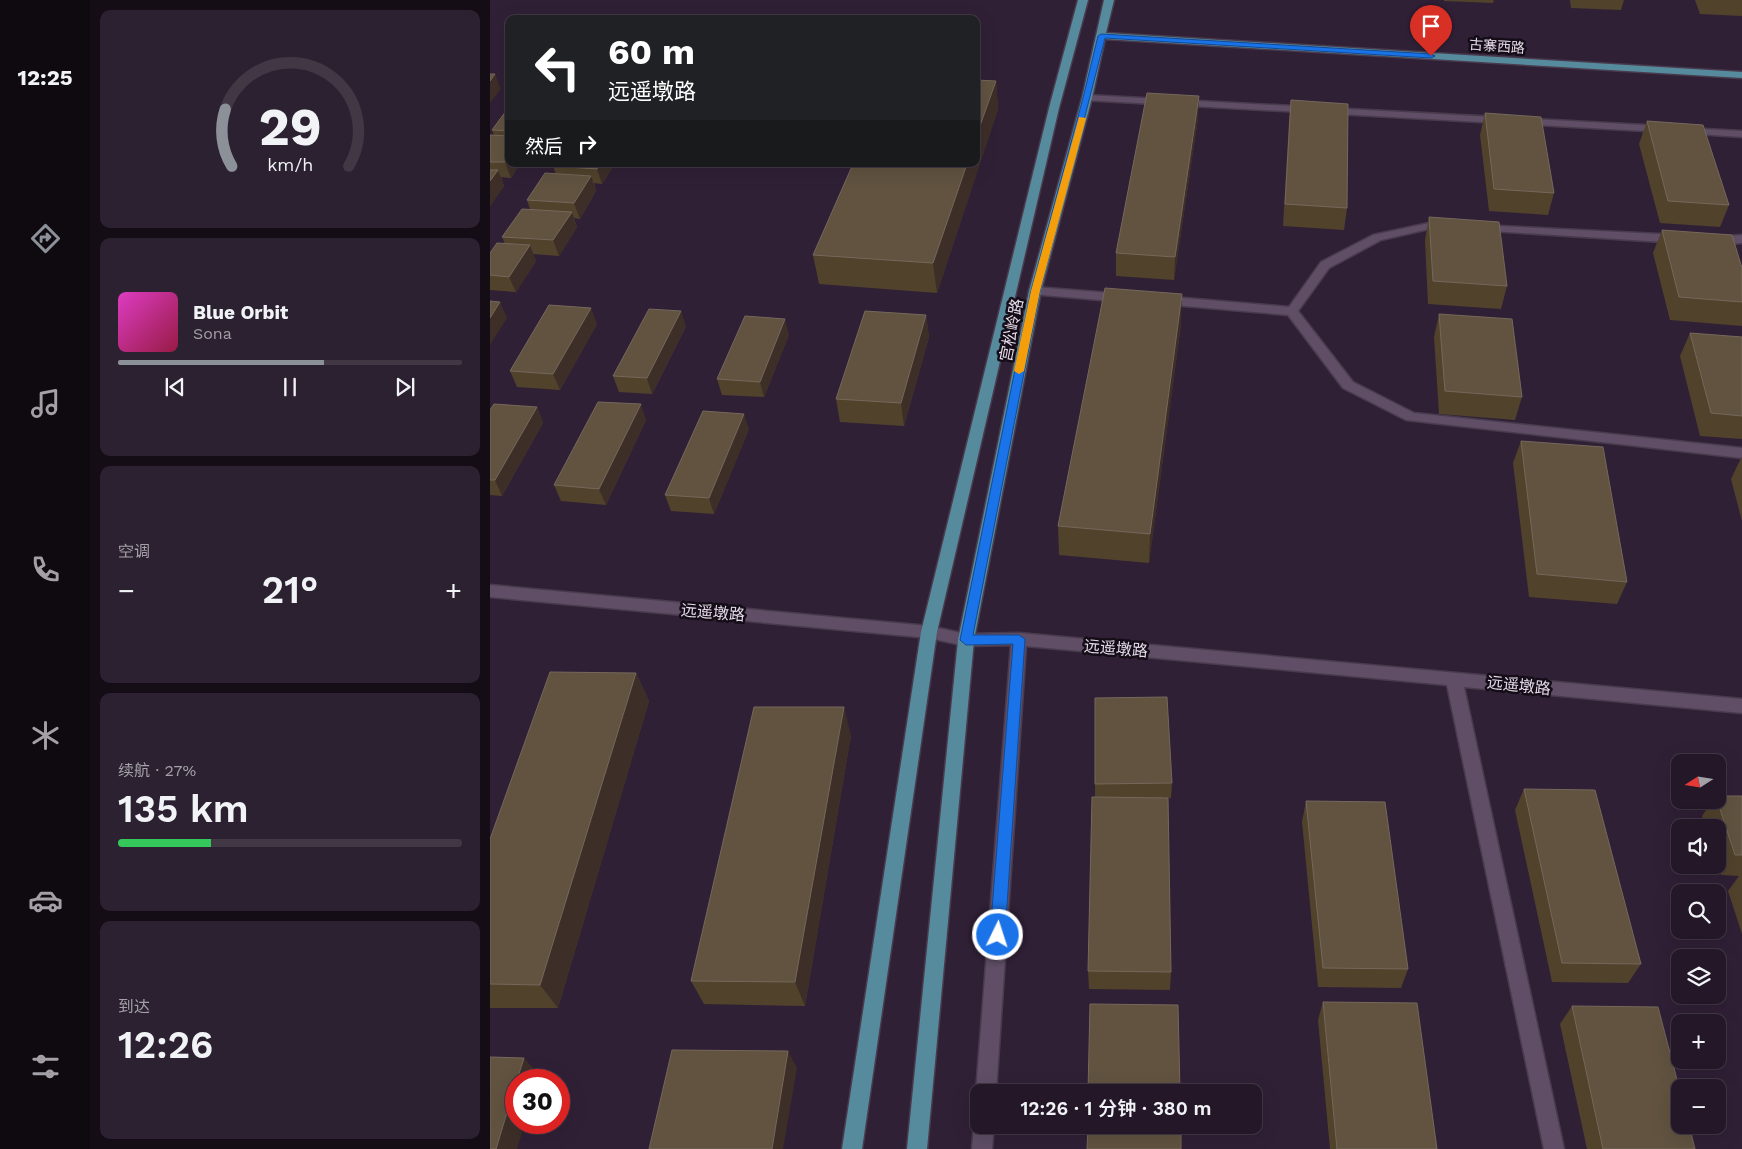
<!DOCTYPE html>
<html lang="zh">
<meta charset="utf-8">
<style>
:root{--surface:#241828;--page:#2c2130;--text:#f1f3f6;--muted:#a3a0a8;--line:#413745;--accent:#8c9099}
body{margin:0;font-family:"Work Sans","Noto Sans SC",sans-serif;background:var(--page);color:var(--text);height:100vh;display:flex;flex-direction:column;font-size:19px;white-space:nowrap}
*{box-sizing:border-box;margin:0}
p{font-size:16px;color:var(--muted)}
.icon{flex:none;width:28px;height:28px;fill:none;stroke:currentColor;stroke-width:2;stroke-linecap:round;stroke-linejoin:round}
.map{position:relative;flex:1;overflow:hidden}
.side{display:flex;flex-direction:column;gap:10px;padding:10px;background:#140d16;width:400px}
.side>*{flex:none}
.hud{position:absolute;left:15px;top:15px;width:475px;height:152px;border-radius:10px;box-shadow:0 5px 20px #0002,0 0 0 1px var(--line);background:#202124;color:#fff;overflow:hidden}
.needle{width:32px;rotate:258deg}
.tools{position:absolute;left:1181px;top:754px;display:grid;gap:10px}
.tools a{display:grid;place-items:center;width:55px;height:55px;border-radius:10px;background:var(--surface);box-shadow:0 5px 20px #0002,0 0 0 1px var(--line);font-size:25px}
.speed{position:absolute;left:15px;top:1069px;display:flex;gap:10px;font-size:25px;font-weight:700;text-align:center}
.speed>*{display:grid;place-content:center;width:65px;height:65px;border-radius:50%;background:var(--surface);box-shadow:0 5px 20px #0002,0 0 0 1px var(--line);line-height:1}
.speed .limit{border:8px solid #d22;background:#fff;color:#111}
.pin{position:absolute;display:grid;place-items:center;width:42px;height:42px;color:#fff;margin:-51px -21px;border-radius:50% 50% 50% 0;rotate:-45deg;box-shadow:0 0 5px #0007}
.pin .icon{rotate:45deg}
.me{position:absolute;width:55px;margin:-28px;rotate:4deg;stroke-linejoin:round;filter:drop-shadow(0 0 4px #0008)}
.turn{display:flex;align-items:center;gap:18px;height:105px;padding:0 20px;font-size:22px}
.turn .icon{width:65px;height:65px;stroke-width:2.5}
.turn b{display:block;font-size:35px;line-height:42px}
.then{display:flex;align-items:center;height:48px;padding:0 20px;background:#0003;gap:10px;font-size:19px}
.big{font-size:38px;font-weight:600;line-height:1.1}
.side .tile{flex:1;display:flex;flex-direction:column;justify-content:center;gap:8px;min-width:0;padding:0 18px;border-radius:10px;background:var(--page)}
.side .dial{align-items:center;gap:0}
.dial svg{height:130px;overflow:visible;fill:none;stroke:var(--line);stroke-width:7;stroke-linecap:round;text-anchor:middle}
.dial text{fill:var(--text);stroke:none}
.song{display:flex;align-items:center;gap:15px}
.cover{width:60px;height:60px;border-radius:8px;background:linear-gradient(135deg,hsl(310 70% 55%),hsl(340 70% 35%))}
.played{height:5px;border-radius:2px;background:linear-gradient(90deg,var(--accent) 60%,var(--line) 60%)}
.keys{display:flex;justify-content:space-around;direction:ltr}
.heat{display:flex;justify-content:space-between;align-items:center;font-size:28px;direction:ltr}
.charge{height:8px;border-radius:4px;background:linear-gradient(90deg,#34c759 27%,var(--line) 0)}
.trip{position:absolute;left:480px;top:1084px;width:292px;height:50px;border-radius:10px;background:var(--surface);box-shadow:0 5px 20px #0002,0 0 0 1px var(--line);font-weight:600;line-height:50px;text-align:center}
main{display:flex;flex:1;min-height:0}
.dock{display:flex;flex-direction:column;width:90px;justify-content:space-around;align-items:center;background:#0e0a10;color:var(--muted)}
.dock .icon{width:35px;height:35px}
.dock .on{color:var(--accent)}
.dock b{font-size:22px;color:var(--text)}
.map>svg:first-child{display:block}
.lines{fill:none;stroke-linecap:round;stroke-linejoin:round}
.minor-casing{stroke:#493b4e;stroke-width:3}
.major-casing{stroke:#493b4e;stroke-width:3}
.minor{fill:#5f4e66;fill-rule:evenodd}
.major{fill:#568b9d;fill-rule:evenodd}
.wall{fill:#51422c}
.shaded-wall{fill:#3d2e28}
.building{fill:#615340;stroke:#75685b}
.route{fill:#1a73e8;stroke:#114b97}
.slow{fill:#f59e0b}
.labels{text-anchor:middle;stroke-width:5;stroke-linejoin:round;paint-order:stroke}
.far-street-label{font-size:14px;fill:#e4dae8;stroke:#140d17}
.street-label{font-size:16px;fill:#e4dae8;stroke:#140d17}
</style>
<main>
<nav class="dock">
<b>12:25</b>
<svg class="icon on" aria-label="directions" viewBox="0 0 24 24"><path d="M12 3l9 9-9 9-9-9zM9 14v-3h6M13 9l2 2-2 2"/></svg>
<svg class="icon" aria-label="music" viewBox="0 0 24 24"><path d="M9 18V5l10-2v13"/><circle cx="6" cy="18" r="3"/><circle cx="16" cy="16" r="3"/></svg>
<svg class="icon" aria-label="phone" viewBox="0 0 24 24"><path d="M5 4h4l2 5-3 2q2 4 5 5l2-3 5 2v4C11 20 4 13 5 4z"/></svg>
<svg class="icon" aria-label="climate" viewBox="0 0 24 24"><path d="M12 3v18M4 7l16 10M4 17L20 7"/></svg>
<svg class="icon" aria-label="car" viewBox="0 0 24 24"><path d="M5 17H2v-5l4-1 3-4h7l3 4 3 1v5h-3M9 17h6M6 11h13"/><circle cx="7" cy="17" r="2"/><circle cx="17" cy="17" r="2"/></svg>
<svg class="icon" aria-label="filters" viewBox="0 0 24 24"><path d="M4 7h16M4 17h16"/><circle cx="9" cy="7" r="2"/><circle cx="15" cy="17" r="2"/></svg>
</nav>
<section class="side">
<div class="tile dial"><svg viewBox="0 0 100 80">
<path d="M14 69A42 42 0 1 1 86 69"/>
<path d="M14 69A42 42 0 0 1 10 34" stroke="#8c9099"/>
<text x="50" y="56" font-size="32" font-weight="700">29</text>
<text x="50" y="72" font-size="11">km/h</text>
</svg></div>
<div class="tile">
<div class="song"><i class="cover"></i><div><b>Blue Orbit</b><p>Sona</p></div></div>
<div class="played"></div>
<div class="keys"><svg class="icon" aria-label="previous" viewBox="0 0 24 24"><path d="M18 5L8 12l10 7zM5 5v14"/></svg><svg class="icon" aria-label="pause" viewBox="0 0 24 24"><path d="M8 5v14M16 5v14"/></svg><svg class="icon" aria-label="next" viewBox="0 0 24 24"><path d="M6 5l10 7-10 7zM19 5v14"/></svg></div>
</div>
<div class="tile"><p>空调</p>
<div class="heat"><a>−</a><b class="big">21°</b><a>+</a></div>
</div>
<div class="tile"><p>续航 · 27%</p><b class="big">135 km</b><div class="charge"></div></div>
<div class="tile"><p>到达</p><b class="big">12:26</b></div>
</section>
<div class="map">
<svg width="1252" height="1149" viewBox="0 0 1252 1149">
<rect width="100%" height="100%" fill="#302036"/>
<g class="lines">
<defs>
<path id="minor" d="M597 95 1173 126 1178 129 1173 132 593 100 592 98Z
M1196 128 1252 131V137L1192 133V129Z
M939 223 956 224 962 227 956 230 939 229 891 240 839 268 808 311 863 382 924 413 1252 448V458L916 420 853 388 798 315 671 304 665 300 671 296 799 307 831 262 883 235Z
M989 225 1189 235 1195 239 1189 243 985 230V226Z
M1252 235V243L1224 245 1218 241 1224 237Z
M545 287 633 294 639 298 633 302 541 294 539 291 541 288Z
M0 585 439 626 476 634 529 633 1252 699V713L974 687 1074 1149H1054L957 685 536 646 506 1092H489V1099L486 1092 521 645 476 646 439 638 0 597Z
M489 1117V1125H504L502 1149H482L484 1125Z"/>
<path id="major" d="M588 0H598L569 108 447 632 372 1149H352L431 632 559 108Z
M614 0H624L616 33 1252 72V78L615 39 602 98 551 291 484 640 437 1149H417L468 640 539 291 592 98Z"/>
</defs>
<use href="#minor" class="minor-casing"/>
<use href="#major" class="major-casing"/>
<use href="#minor" class="minor"/>
<use href="#major" class="major"/>
</g>
<path class="wall" d="M954 0H1004L1003 3 954 1Z
M1080 0H1134L1131 10 1081 8Z
M1205 0H1252V16L1210 14Z
M506 81 508 109 447 293 329 284 323 255Z
M801 100 857 208 854 230 793 226 799 122Z
M19 107V164H30L21 178 11 177 14 186 0 206V135H4L2 130Z
M995 113 1064 193 1058 215 999 211 990 135Z
M708 118 684 280 626 276V253Z
M1157 121 1239 205 1230 227 1170 223 1149 144Z
M64 164H125L112 184 104 183 106 191 90 219 84 218 87 227 69 256 43 254 46 261 26 292 0 290V253L15 244 12 237 40 209 37 200 66 174 63 166Z
M939 217 1017 286 1011 309 938 304 935 240Z
M1172 230 1252 268V326L1180 320 1163 253Z
M949 314 1032 397 1025 420 949 414 944 337Z
M436 315 439 337 414 426 350 422 346 399Z
M107 324 70 390 27 387 20 371Z
M691 324 659 563 569 555 568 526Z
M196 326 162 394 129 392 123 376Z
M1200 333 1252 337V439L1210 436 1190 356Z
M299 335 274 397 232 395 227 379Z
M47 407 53 423 12 496 0 495V410Z
M156 420 116 505 71 501 64 485Z
M259 429 224 514 181 511 175 495Z
M1031 441 1137 582 1127 604 1039 597 1023 463Z
M1252 456V521L1241 479Z
M146 673 159 701 68 1008H0V839Z
M605 698 682 783 681 798H650L681 972 680 990 599 989 598 971 605 798Z
M361 735 315 1006 214 1004 201 981Z
M1034 789 1151 964 1138 983 1062 982 1025 810Z
M1252 796V934L1238 891 1249 876 1231 875 1228 864V828H1216L1212 816 1223 800H1228Z
M816 801 918 969 911 988 828 987 812 822Z
M833 1002 947 1149H840L828 1020Z
M1082 1006 1205 1149H1097L1070 1024Z"/>
<path class="shaded-wall" d="M5 74 11 89 0 103V81Z
M506 81 508 109 447 293 443 263 477 164H486V137Z
M709 96 708 118 684 280 685 257Z
M19 157V164H30L21 178 15 162Z
M110 164H125L112 184 107 169Z
M8 170 14 186 0 206V181Z
M101 176 106 191 90 219 84 203Z
M82 212 87 227 69 256 63 240Z
M40 245 46 261 26 292 19 277Z
M692 294 691 324 659 563 660 534Z
M10 302 17 318 0 345V318Z
M101 308 107 324 70 390 63 374Z
M191 311 196 326 162 394 157 378Z
M436 315 439 337 414 426 411 403Z
M295 319 299 335 274 397 270 382Z
M151 404 156 420 116 505 109 489Z
M47 407 53 423 12 496 5 480Z
M254 414 259 429 224 514 219 498Z
M146 673 159 701 68 1008 50 985Z
M354 707 361 735 315 1006 305 982Z
M298 1051 307 1068 293 1149H282Z
M34 1058 49 1075 47 1080H27Z
M26 1083V1122H35L27 1149H6Z"/>
<path class="building" d="M0 74H5L0 81Z
M486 80 506 81 486 137Z
M657 93 709 96 685 257 626 253Z
M801 100 858 104 857 208 795 204Z
M19 107V131L2 130Z
M995 113 1051 117 1064 193 1004 189Z
M1157 121 1213 125 1239 205 1178 201Z
M0 135 19 136V157L15 162H0Z
M64 164H110L107 169 63 166Z
M363 164H477L443 263 323 255Z
M0 170H8L0 181Z
M55 173 101 176 84 203 37 200Z
M32 209 82 212 63 240 12 237Z
M939 217 1009 222 1017 286 943 281Z
M1172 230 1242 235 1252 268V302L1189 297Z
M7 243 40 245 19 277 0 275V253Z
M615 288 692 294 660 534 568 526Z
M0 301 10 302 0 318Z
M59 305 101 308 63 374 20 371Z
M159 309 191 311 157 378 123 376Z
M375 311 436 315 411 403 346 399Z
M949 314 1022 319 1032 397 955 391Z
M255 316 295 319 270 382 227 379Z
M1200 333 1252 337V416L1221 413Z
M108 402 151 404 109 489 64 485Z
M4 404 47 407 5 480H0V410Z
M213 411 254 414 219 498 175 495Z
M1031 441 1113 447 1137 582 1047 574Z
M60 672 146 673 50 985 0 984V839Z
M677 697 682 783 605 784V698Z
M264 707H354L305 982 201 981Z
M1034 789 1105 790 1151 964 1072 963Z
M1228 796H1252V855H1245L1227 800Z
M602 797 678 798 681 972 598 971Z
M816 801 895 802 918 969 833 968Z
M833 1002 927 1003 947 1149H847Z
M600 1004 688 1005 690 1092H598Z
M1082 1006 1168 1007 1190 1091V1125H1199L1205 1149H1113Z
M182 1050 298 1051 282 1149H159Z
M0 1057 34 1058 27 1080H26V1083L6 1149H0Z
M598 1125H691V1149H597Z"/>
<path class="route" d="M611 34 941 54 945 56 941 58 615 38 550 291 483 635H529L535 639 515 935 512 939 508 941 503 939 500 935 523 644 476 645 470 640 541 291 593 98 608 36Z"/>
<path class="slow" d="M589 117 596 118 550 291 534 371 529 374 524 371 541 291Z"/>
<g class="labels">
<g class="far-street-label">
<text transform="translate(1007 46) rotate(4)" y="5">古寨西路</text>
</g>
<g class="street-label">
<text transform="translate(521 330) rotate(-79)" y="6">宫松岭路</text>
<text transform="translate(223 612) rotate(5)" y="6">远遥墩路</text>
<text transform="translate(626 648) rotate(5)" y="6">远遥墩路</text>
<text transform="translate(1029 685) rotate(6)" y="6">远遥墩路</text>
</g>
</g>
</svg>
<div class="tools">
<a><svg class="needle" viewBox="-14 -14 28 28"><path d="M0-13l5 13h-10z" fill="#e53935"/><path d="M0 13l5-13h-10z" fill="#a3a0a8"/></svg></a>
<a><svg class="icon" aria-label="sound" viewBox="0 0 24 24"><path d="M4 9h4l5-4v14l-5-4H4zM17 9q2 3 0 6"/></svg></a>
<a><svg class="icon" aria-label="search" viewBox="0 0 24 24"><circle cx="10" cy="10" r="6"/><path d="M15 15l6 6"/></svg></a>
<a><svg class="icon" aria-label="layers" viewBox="0 0 24 24"><path d="M12 4l9 5-9 5-9-5zM3 14l9 5 9-5"/></svg></a>
<a>+</a>
<a>−</a>
</div>
<div class="speed"><div class="limit">30</div></div>
<div class="pin" style="left:941px;top:56px;background:#d93025"><svg class="icon" aria-label="arrive" viewBox="0 0 24 24"><path d="M6 21V4h12l-3 4 3 4H6"/></svg></div>
<svg class="me" style="left:508px;top:935px" viewBox="-20 -20 40 40"><circle r="17" fill="#1a73e8" stroke="#fff" stroke-width="3"/><path d="M0-11L8 9 0 5-8 9z" fill="#fff"/></svg>
<div class="trip">12:26 · 1 分钟 · 380 m</div>
<div class="hud">
<div class="turn"><svg class="icon" aria-label="left" viewBox="0 0 24 24"><path d="M17 20v-9H6M10 6l-5 5 5 5"/></svg><div><b>60 m</b>远遥墩路</div></div>
<div class="then">然后<svg class="icon" aria-label="right" viewBox="0 0 24 24"><path d="M7 20v-9h11M14 6l5 5-5 5"/></svg></div>
</div>
</div>
</main>
